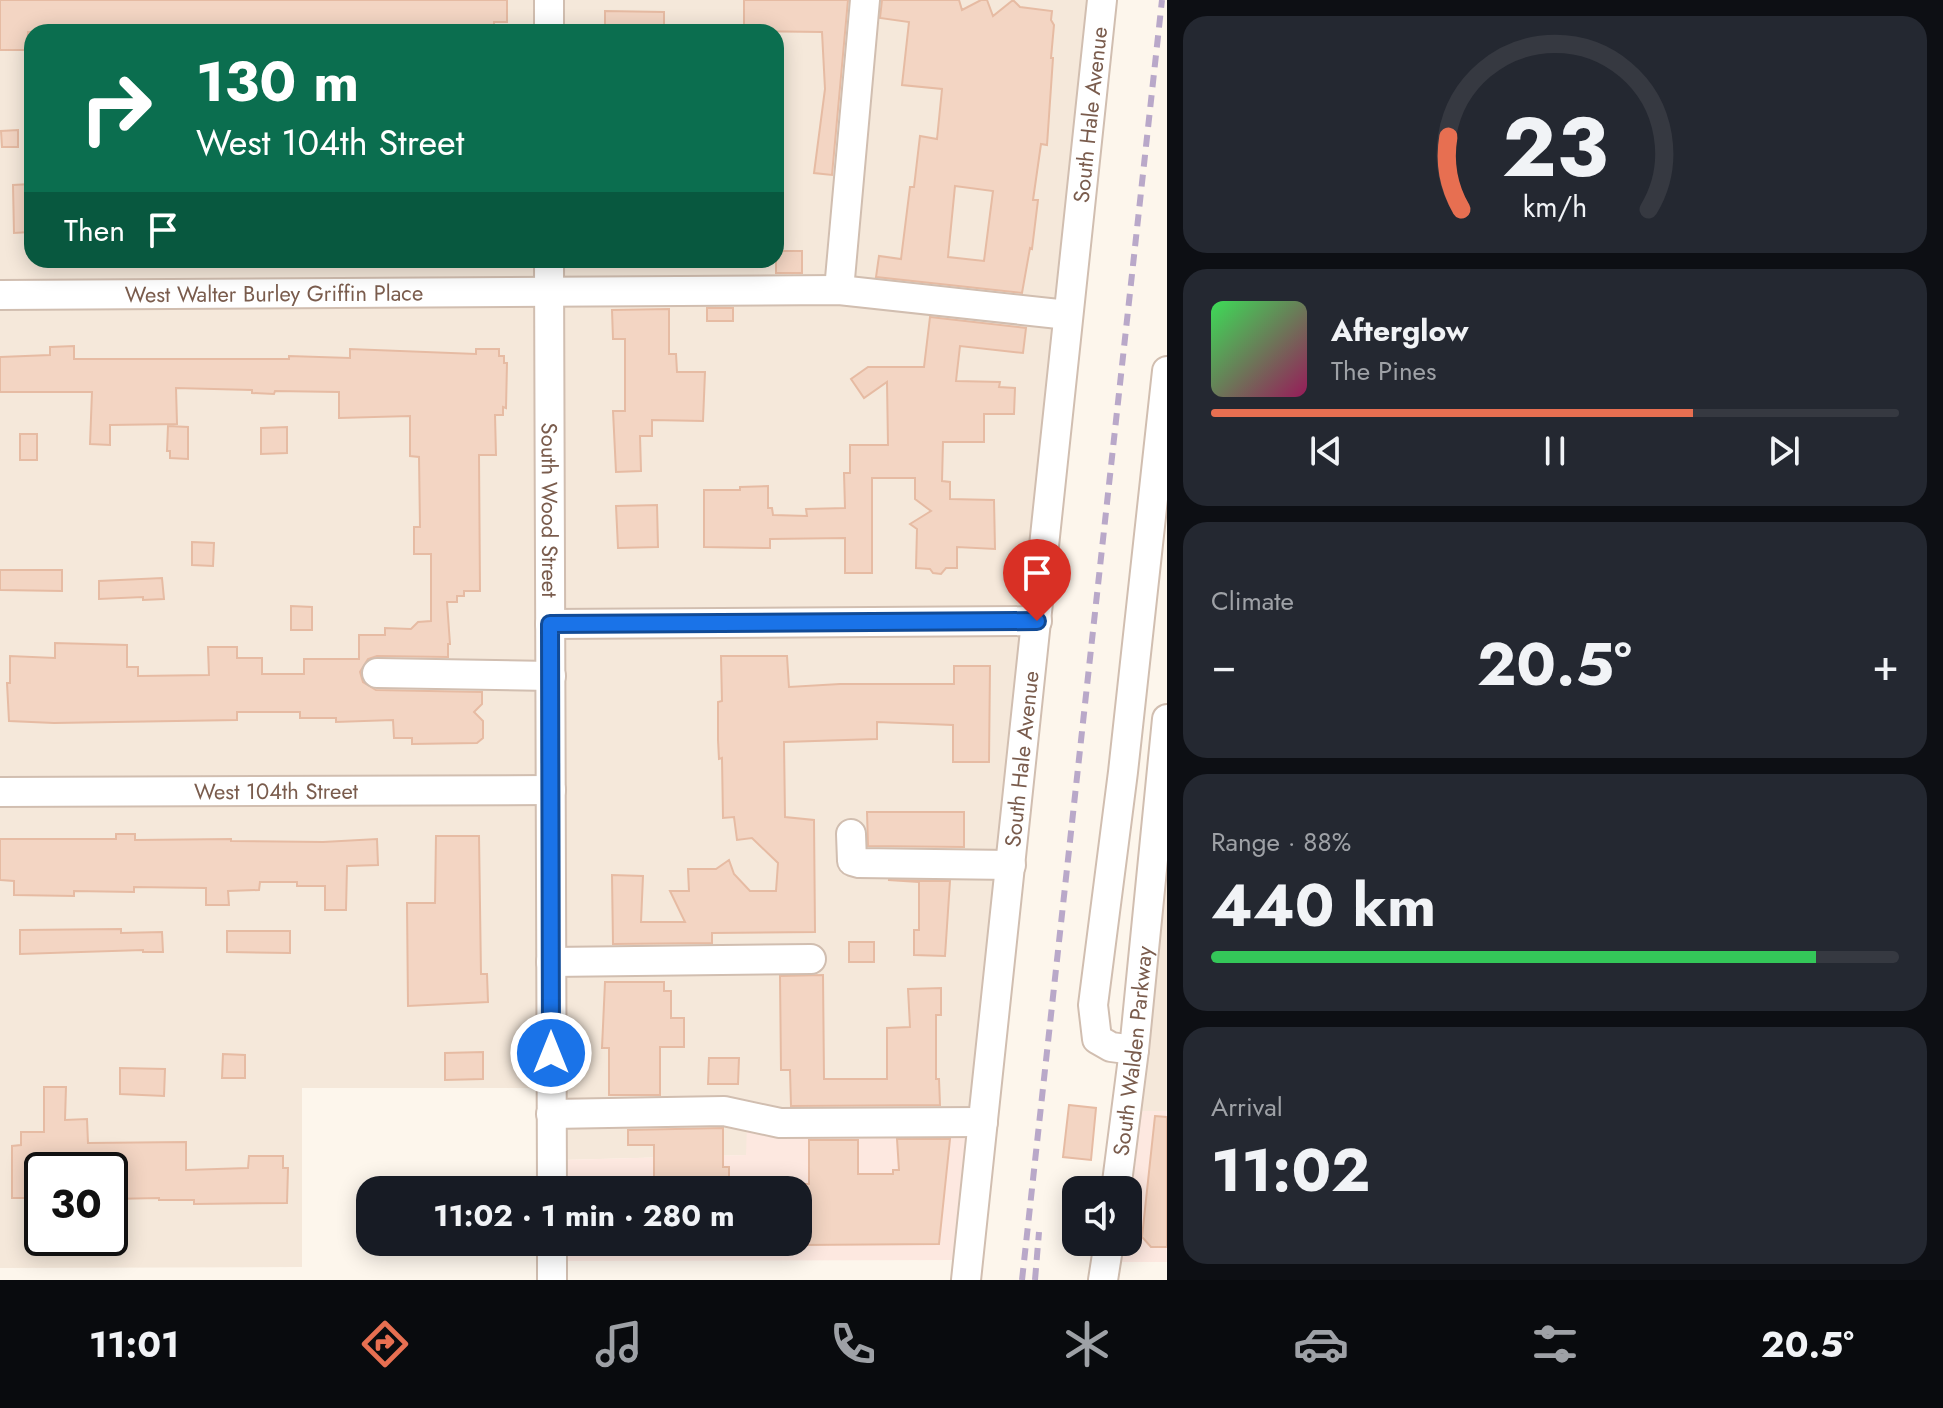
<!DOCTYPE html>
<meta charset="utf-8">
<style>
:root{--surface:#171b24;--page:#242831;--text:#f1f3f6;--muted:#9ea1a6;--line:#363941;--accent:#e76f51}
body{margin:0;font-family:Jost,sans-serif;background:var(--page);color:var(--text);height:100vh;display:flex;flex-direction:column;font-size:30px;white-space:nowrap}
*{box-sizing:border-box;margin:0}
p{font-size:26px;color:var(--muted)}
.icon{flex:none;width:44px;height:44px;fill:none;stroke:currentColor;stroke-width:2;stroke-linecap:round;stroke-linejoin:round}
.map{position:relative;flex:1;overflow:hidden}
.sheet{display:flex;flex-direction:column;gap:16px;padding:16px;background:#0d0f14;width:776px}
.sheet>*{flex:none}
.hud{position:absolute;left:24px;top:24px;width:760px;height:244px;border-radius:24px;box-shadow:0 4px 20px #0003;background:#0b6e4f;color:#fff;overflow:hidden}
.tools{position:absolute;left:1062px;top:1176px;display:grid;gap:16px}
.tools a{display:grid;place-items:center;width:80px;height:80px;border-radius:16px;background:var(--surface);box-shadow:0 4px 20px #0003;font-size:40px}
.speed{position:absolute;left:24px;top:1152px;display:flex;gap:16px;font-size:40px;font-weight:700;text-align:center}
.speed>*{display:grid;place-content:center;width:104px;height:104px;border-radius:50%;background:var(--surface);box-shadow:0 4px 20px #0003;line-height:1}
.speed .limit{border:4px solid #111;border-radius:12px;background:#fff;color:#111}
.pin{position:absolute;display:grid;place-items:center;width:68px;height:68px;color:#fff;margin:-82px -34px;border-radius:50% 50% 50% 0;rotate:-45deg;box-shadow:0 0 8px #0007}
.pin .icon{rotate:45deg}
.me{position:absolute;width:88px;margin:-44px;rotate:0deg;stroke-linejoin:round;filter:drop-shadow(0 0 6px #0008)}
.turn{display:flex;align-items:center;gap:28px;height:168px;padding:0 40px;font-size:36px}
.turn .icon{width:104px;height:104px;stroke-width:2.5}
.turn b{display:block;font-size:56px;line-height:68px}
.then{display:flex;align-items:center;height:76px;padding:0 40px;background:#0003;gap:16px;font-size:30px}
.big{font-size:60px;font-weight:700;line-height:1.1}
.sheet .widget{flex:1;display:flex;flex-direction:column;justify-content:center;gap:12px;min-width:0;padding:0 28px;border-radius:24px;background:var(--page)}
.sheet .dial{align-items:center;gap:0}
.dial svg{height:208px;overflow:visible;fill:none;stroke:var(--line);stroke-width:7;stroke-linecap:round;text-anchor:middle}
.dial text{fill:var(--text);stroke:none}
.song{display:flex;align-items:center;gap:24px}
.cover{width:96px;height:96px;border-radius:12px;background:linear-gradient(135deg,hsl(130 70% 55%),hsl(330 70% 35%))}
.played{height:8px;border-radius:4px;background:linear-gradient(90deg,var(--accent) 70%,var(--line) 70%)}
.keys{display:flex;justify-content:space-around;direction:ltr}
.heat{display:flex;justify-content:space-between;align-items:center;font-size:44px;direction:ltr}
.charge{height:12px;border-radius:6px;background:linear-gradient(90deg,#34c759 88%,var(--line) 0)}
.trip{position:absolute;left:356px;top:1176px;width:456px;height:80px;border-radius:24px;background:var(--surface);box-shadow:0 4px 20px #0003;font-weight:700;line-height:80px;text-align:center}
.menu{display:flex;height:128px;justify-content:space-around;align-items:center;background:#090b0e;color:var(--muted)}
.menu .icon{width:56px;height:56px}
.menu .active{color:var(--accent)}
.menu b{font-size:36px;color:var(--text)}
main{display:flex;flex:1;min-height:0}
.map>svg:first-child{display:block}
.residential{fill:#f5e8da;fill-rule:evenodd}
.commercial{fill:#fde8e0}
.building{fill:#f3d5c3;stroke:#e6bba3;stroke-width:2;fill-rule:evenodd}
.lines{fill:none;stroke-linecap:round;stroke-linejoin:round}
.minor-casing{stroke:#d1beb0;stroke-width:32}
.minor{stroke:#fff;stroke-width:28}
.rail{stroke:#b9a8c9;stroke-width:6;stroke-dasharray:12 8;stroke-linecap:butt}
.route-casing{stroke:#114b97;stroke-width:20}
.route{stroke:#1a73e8;stroke-width:14}
.labels{text-anchor:middle;stroke-width:7;stroke-linejoin:round;paint-order:stroke}
.street-label{font-size:22px;fill:#7a5c4d;stroke:#fffaf3}
</style>
<main>
<div class="map">
<svg width="1167" height="1280" viewBox="0 0 1167 1280">
<rect width="100%" height="100%" fill="#fdf6ec"/>
<path class="residential" d="M0 0H1099L968 1125H747V1155L562 1160 561 1088H302V1267L0 1268ZM32 32H776V260H32ZM42 1170H110V1238H42Z
M1167 847V1111H1139Z"/>
<path class="commercial" d="M1139 1111H1167V1262H1118L1121 1242H1128V1193Z
M747 1124 968 1125 956 1260 563 1261V1242H798V1190H562V1160L746 1155Z"/>
<path class="building" d="M0 0H507V22H494V28L461 32H28L27 50H0Z
M744 0H848L832 175 814 173 825 89 822 32 744 31Z
M882 0H959L962 10 981 0H987L993 16 1013 0 1020 7 1052 11 1051 20 1054 25 1051 58H1053L1047 145 1041 144 1033 200H1038L1032 249 1030 248 1022 293 876 277 879 256 901 259 910 187H914L920 136 937 139 942 89 902 85 909 22 880 18ZM955 186 993 191 984 261 948 257Z
M605 11 664 12V32H605Z
M18 130V147H2L1 131Z
M31 184 30 232 14 233 13 185Z
M776 251H802V273H776Z
M707 308H733V321H707Z
M669 309V354H676L677 372H705L703 421 652 420V436H640L641 471 616 472 613 411H625V339H613L612 310Z
M930 317 1026 328 1023 353 960 346 956 381 1000 382 999 387 1015 388 1014 414H984V442H943L942 481 950 482V499L994 500 995 549 957 547V568H946L941 574 933 573 930 569 916 568 917 529 910 524 931 511 915 499V478H872V573H845V538L770 539V548L704 547V490H740V487L768 486V508H772L773 515 807 516 806 509 845 508 844 473H850V445H888L887 382 864 398 851 379 868 367H924Z
M74 346V359H289V356L350 358V349L476 354V349H499V356H504V363H507L506 408 503 407V415H495L496 455H479L480 591H464V596H457V602H447L450 644H448V657L377 656 368 659 360 672 363 682 376 690 482 692V704L474 712 483 721V738L477 743 412 744V738H394L393 720 336 722V718H300V712H237V720L54 723 9 721 7 683H10V656L55 658V643L127 645V667H138V676L209 675 208 647H237V658H262V674H304V659H359V635H385V628L411 629 418 622 431 621V554H414V527H420L419 457 410 456V416L339 418V392L275 391 274 394 252 393V390L176 388 177 424 110 425V445L90 444 92 392H0V357L50 355V347Z
M168 426 188 427V459L170 458V451H167Z
M287 427V453L261 454V428Z
M20 434H37V460H20Z
M657 505 658 547 618 548 616 506Z
M192 542 214 543 213 566 192 565Z
M0 570H62V591L0 590Z
M162 578 164 599 143 600V597L99 599V581Z
M291 606 312 607V630H291Z
M721 656H787L789 687 840 684H954V666H990L989 762H953V725L877 722V739L784 742 785 817 814 820 815 932 712 933V943L613 944 612 875 643 876 641 922H685L670 891H689L688 869H716L729 860 734 874 750 891H776L778 863 752 838 737 840 734 817 723 818 722 758 719 759 718 740V702L722 701Z
M867 812H964V847L868 846Z
M116 834H135V840L231 839V841L323 842 377 839 378 865 347 866 346 910H325V886H297V882H260L259 890 228 891 229 905H206V888L134 887V892L74 891V896L14 895V881L0 880V839H116Z
M436 836H479L481 974H487L488 1002 408 1006 407 903H435Z
M888 880 950 881 945 956 914 955V930H919V882Z
M121 929V933L162 932 163 952H143V950L20 954V930Z
M227 931H290V953L227 952Z
M849 942H874V962H849Z
M823 975 824 1079H887V1028L910 1027 908 989 941 988V1015H936V1079H939L940 1105 791 1106 790 1070H781L780 976Z
M605 982H664V991H671V1018H684V1047H660V1095H609V1048H602Z
M483 1052V1079L445 1080V1053Z
M223 1054 245 1055V1078H222Z
M709 1058H739L738 1084H708Z
M120 1068 165 1069 164 1096 120 1094Z
M44 1087H66L65 1120 87 1119 88 1143 186 1142V1170L248 1168 249 1156H283V1168H288L287 1203 194 1204V1200H159V1198L111 1199V1170H39V1198H12V1146L21 1145V1132H44Z
M1069 1105 1096 1108 1091 1160 1063 1157Z
M1155 1116 1167 1117V1247H1151L1142 1237Z
M723 1128V1167H729V1190H654V1145H628V1130Z
M897 1139H950L939 1244 798 1245V1184H809V1140H858V1174H893V1170H899Z"/>
<g class="lines">
<defs>
<g id="minor">
<path d="M549 0V32"/>
<path id="s1" d="M549 260 552 1190"/>
<path d="M839 290 865 0"/>
<path id="s2" d="M0 295 839 290 1068 315"/>
<path d="M550 624 1037 621"/>
<path d="M377 673 551 676"/>
<path id="s3" d="M0 792 551 790"/>
<path d="M851 834 852 861 859 863 1011 865"/>
<path d="M551 962 811 959"/>
<path d="M1134 1050 1111 1047 1097 1039 1093 1005 1123 772 1167 371"/>
<path d="M551 1114 724 1111 780 1123 983 1122"/>
<path id="s4" d="M1116 1190 1134 1050 1167 719"/>
<path d="M552 1242V1280"/>
<path id="s5" d="M966 1280 1102 0"/>
<path d="M1103 1280 1109 1242"/>
</g>
</defs>
<use href="#minor" class="minor-casing"/>
<use href="#minor" class="minor"/>
<path class="rail" d="M1022 1280 1162 0
M1035 1280 1039 1232"/>
</g>
<g class="lines">
<defs>
<path id="route" d="M551 1053 550 624 1037 621"/>
</defs>
<use href="#route" class="route-casing"/>
<use href="#route" class="route"/>
</g>
<g class="labels">
<g class="street-label">
<text dy="8" stroke="none"><textPath href="#s5" startOffset="1172">South Hale Avenue</textPath></text>
<text dy="8" stroke="none"><textPath href="#s2" startOffset="274">West Walter Burley Griffin Place</textPath></text>
<text dy="8" stroke="none"><textPath href="#s1" startOffset="250">South Wood Street</textPath></text>
<text dy="8" stroke="none"><textPath href="#s5" startOffset="524">South Hale Avenue</textPath></text>
<text dy="8" stroke="none"><textPath href="#s3" startOffset="276">West 104th Street</textPath></text>
<text dy="8" stroke="none"><textPath href="#s4" startOffset="140">South Walden Parkway</textPath></text>
</g>
</g>
</svg>
<div class="tools">
<a><svg class="icon" aria-label="sound" viewBox="0 0 24 24"><path d="M4 9h4l5-4v14l-5-4H4zM17 9q2 3 0 6"/></svg></a>
</div>
<div class="speed"><div class="limit">30</div></div>
<div class="pin" style="left:1037px;top:621px;background:#d93025"><svg class="icon" aria-label="arrive" viewBox="0 0 24 24"><path d="M6 21V4h12l-3 4 3 4H6"/></svg></div>
<svg class="me" style="left:551px;top:1053px" viewBox="-20 -20 40 40"><circle r="17" fill="#1a73e8" stroke="#fff" stroke-width="3"/><path d="M0-11L8 9 0 5-8 9z" fill="#fff"/></svg>
<div class="trip">11:02 · 1 min · 280 m</div>
<div class="hud">
<div class="turn"><svg class="icon" aria-label="right" viewBox="0 0 24 24"><path d="M7 20v-9h11M14 6l5 5-5 5"/></svg><div><b>130 m</b>West 104th Street</div></div>
<div class="then">Then<svg class="icon" aria-label="arrive" viewBox="0 0 24 24"><path d="M6 21V4h12l-3 4 3 4H6"/></svg></div>
</div>
</div>
<section class="sheet">
<div class="widget dial"><svg viewBox="0 0 100 80">
<path d="M14 69A42 42 0 1 1 86 69"/>
<path d="M14 69A42 42 0 0 1 9 41" stroke="#e76f51"/>
<text x="50" y="56" font-size="32" font-weight="700">23</text>
<text x="50" y="72" font-size="11">km/h</text>
</svg></div>
<div class="widget">
<div class="song"><i class="cover"></i><div><b>Afterglow</b><p>The Pines</p></div></div>
<div class="played"></div>
<div class="keys"><svg class="icon" aria-label="previous" viewBox="0 0 24 24"><path d="M18 5L8 12l10 7zM5 5v14"/></svg><svg class="icon" aria-label="pause" viewBox="0 0 24 24"><path d="M8 5v14M16 5v14"/></svg><svg class="icon" aria-label="next" viewBox="0 0 24 24"><path d="M6 5l10 7-10 7zM19 5v14"/></svg></div>
</div>
<div class="widget"><p>Climate</p>
<div class="heat"><a>−</a><b class="big">20.5°</b><a>+</a></div>
</div>
<div class="widget"><p>Range · 88%</p><b class="big">440 km</b><div class="charge"></div></div>
<div class="widget"><p>Arrival</p><b class="big">11:02</b></div>
</section>
</main>
<nav class="menu">
<b>11:01</b>
<svg class="icon active" aria-label="directions" viewBox="0 0 24 24"><path d="M12 3l9 9-9 9-9-9zM9 14v-3h6M13 9l2 2-2 2"/></svg>
<svg class="icon" aria-label="music" viewBox="0 0 24 24"><path d="M9 18V5l10-2v13"/><circle cx="6" cy="18" r="3"/><circle cx="16" cy="16" r="3"/></svg>
<svg class="icon" aria-label="phone" viewBox="0 0 24 24"><path d="M5 4h4l2 5-3 2q2 4 5 5l2-3 5 2v4C11 20 4 13 5 4z"/></svg>
<svg class="icon" aria-label="climate" viewBox="0 0 24 24"><path d="M12 3v18M4 7l16 10M4 17L20 7"/></svg>
<svg class="icon" aria-label="car" viewBox="0 0 24 24"><path d="M5 17H2v-5l4-1 3-4h7l3 4 3 1v5h-3M9 17h6M6 11h13"/><circle cx="7" cy="17" r="2"/><circle cx="17" cy="17" r="2"/></svg>
<svg class="icon" aria-label="filters" viewBox="0 0 24 24"><path d="M4 7h16M4 17h16"/><circle cx="9" cy="7" r="2"/><circle cx="15" cy="17" r="2"/></svg>
<b>20.5°</b>
</nav>
